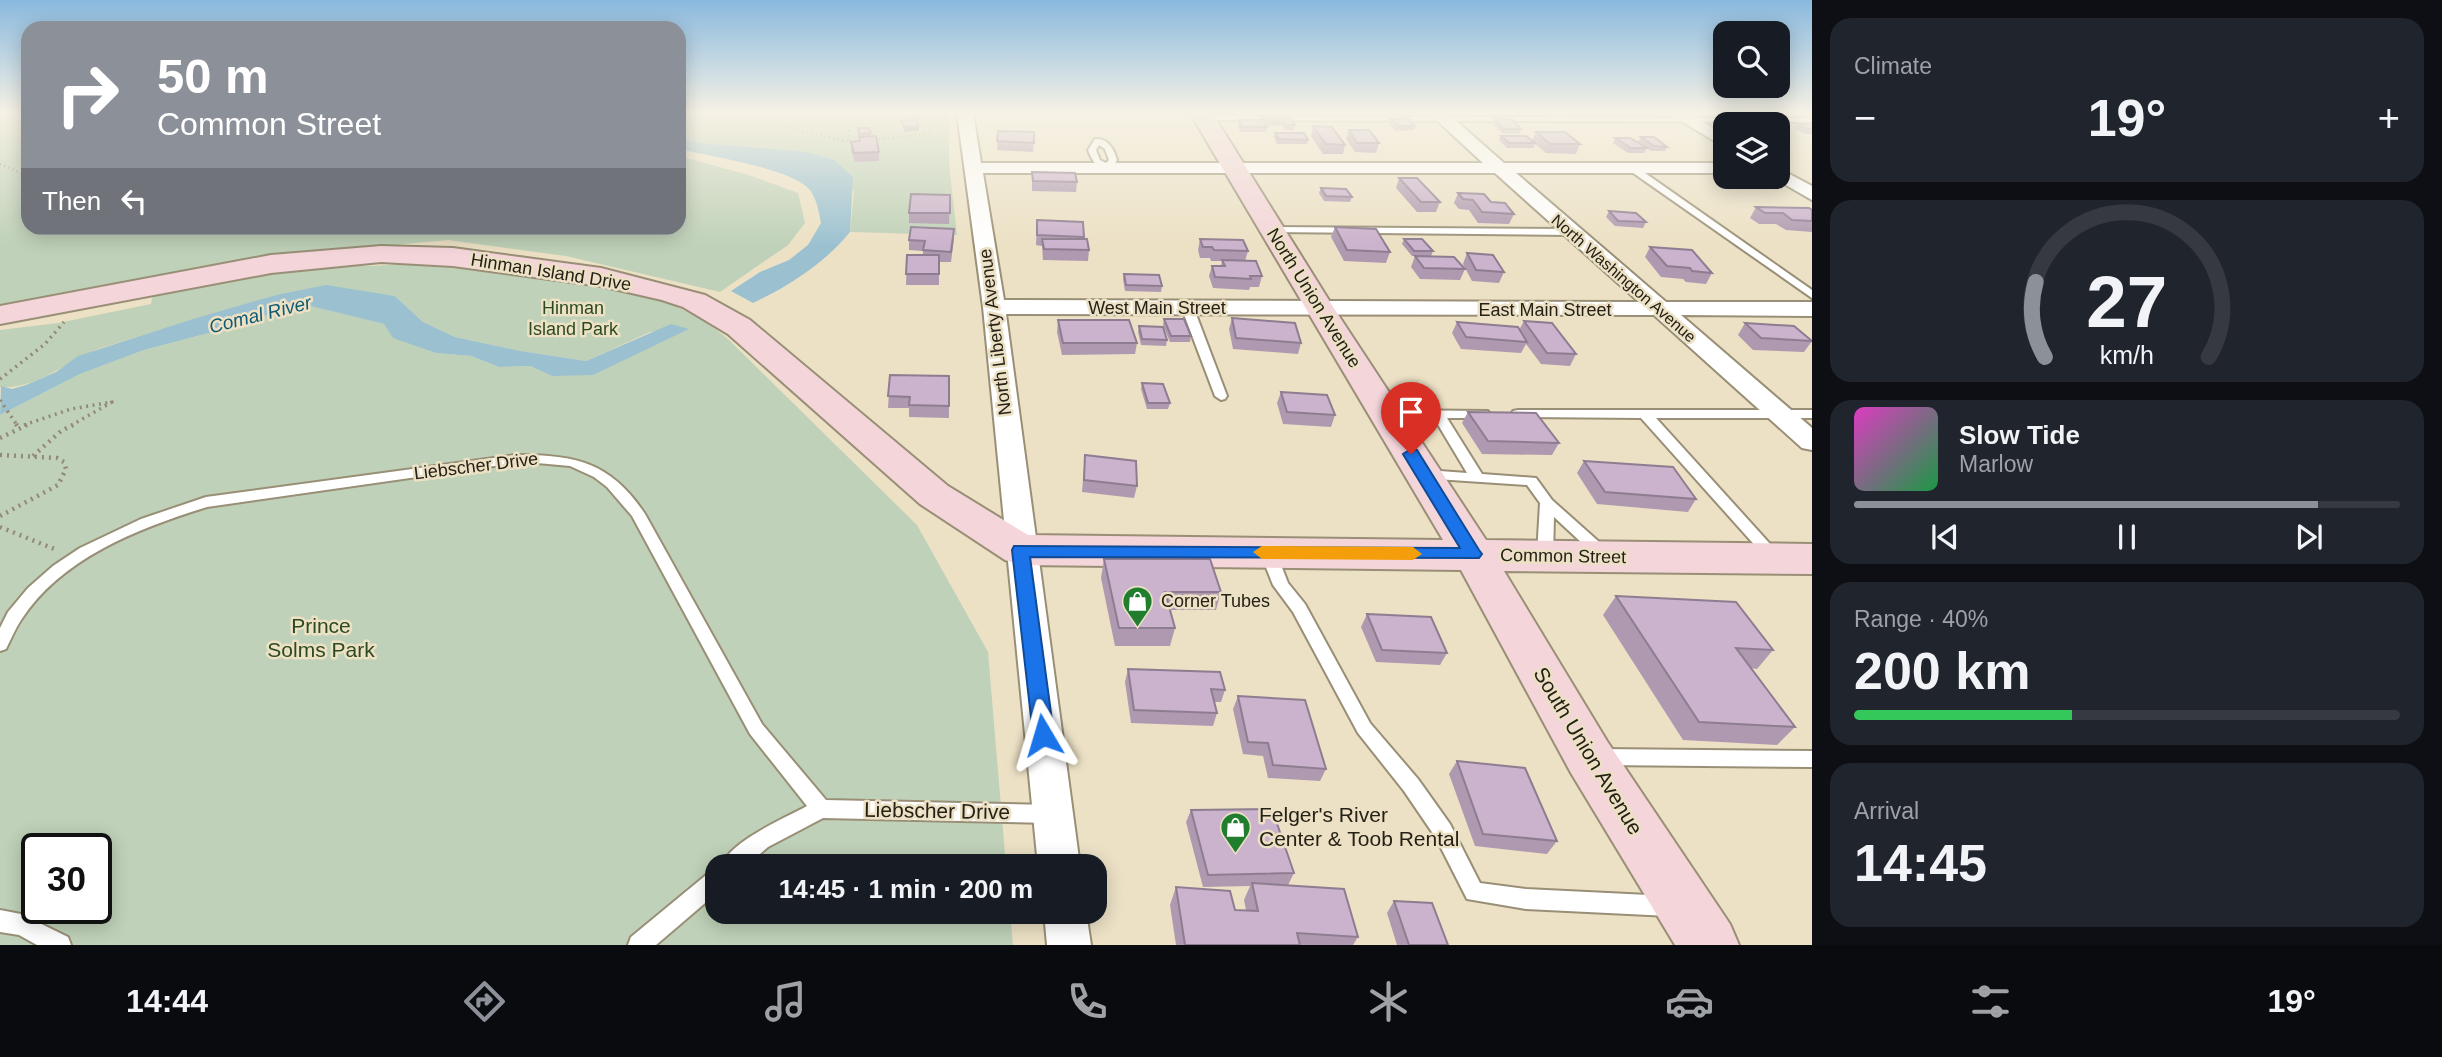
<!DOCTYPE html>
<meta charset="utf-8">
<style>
:root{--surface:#171b24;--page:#20242c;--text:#f1f3f6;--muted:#9ea1a6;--line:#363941;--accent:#8c9099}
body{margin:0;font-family:Helvetica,sans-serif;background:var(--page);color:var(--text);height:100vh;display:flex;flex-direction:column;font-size:26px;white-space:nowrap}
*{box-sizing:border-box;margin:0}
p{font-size:23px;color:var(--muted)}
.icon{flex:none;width:38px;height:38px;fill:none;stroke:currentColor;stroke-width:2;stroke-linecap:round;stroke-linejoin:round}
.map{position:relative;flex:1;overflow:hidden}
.drawer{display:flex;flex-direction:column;gap:18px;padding:18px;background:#0d0f14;width:630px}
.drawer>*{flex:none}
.hud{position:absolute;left:21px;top:21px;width:665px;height:214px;border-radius:21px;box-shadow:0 4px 18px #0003;background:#8c9099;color:#fff;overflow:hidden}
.fabs{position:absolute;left:1713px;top:21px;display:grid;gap:14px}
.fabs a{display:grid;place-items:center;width:77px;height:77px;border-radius:14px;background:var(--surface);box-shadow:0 4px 18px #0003;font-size:35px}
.speed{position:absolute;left:21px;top:833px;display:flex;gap:14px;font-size:35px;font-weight:700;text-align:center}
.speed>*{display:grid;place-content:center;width:91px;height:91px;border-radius:50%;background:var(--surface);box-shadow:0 4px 18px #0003;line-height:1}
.speed .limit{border:4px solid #111;border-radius:10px;background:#fff;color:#111}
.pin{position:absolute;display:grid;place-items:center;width:60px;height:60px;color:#fff;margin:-72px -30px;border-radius:50% 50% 50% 0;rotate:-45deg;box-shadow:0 0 7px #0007}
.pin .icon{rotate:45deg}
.me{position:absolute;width:77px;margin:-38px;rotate:353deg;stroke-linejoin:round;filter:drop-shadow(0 0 5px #0008)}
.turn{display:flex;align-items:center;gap:24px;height:147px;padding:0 21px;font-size:32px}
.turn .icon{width:91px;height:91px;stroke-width:2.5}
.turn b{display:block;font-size:49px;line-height:60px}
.then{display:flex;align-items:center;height:66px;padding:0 21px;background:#0003;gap:14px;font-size:26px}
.big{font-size:52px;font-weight:700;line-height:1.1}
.drawer .card{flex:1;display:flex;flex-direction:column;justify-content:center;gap:10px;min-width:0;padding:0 24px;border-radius:21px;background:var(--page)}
.drawer .dial{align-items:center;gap:0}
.dial svg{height:182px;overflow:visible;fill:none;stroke:var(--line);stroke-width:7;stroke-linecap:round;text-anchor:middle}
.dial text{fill:var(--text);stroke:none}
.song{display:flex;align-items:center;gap:21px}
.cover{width:84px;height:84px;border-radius:10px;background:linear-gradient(135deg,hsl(310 70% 55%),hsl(140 70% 35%))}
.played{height:7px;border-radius:4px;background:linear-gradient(90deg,var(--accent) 85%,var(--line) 85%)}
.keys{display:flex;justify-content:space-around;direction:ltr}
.heat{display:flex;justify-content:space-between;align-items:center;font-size:38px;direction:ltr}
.charge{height:10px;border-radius:5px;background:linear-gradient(90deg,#34c759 40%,var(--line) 0)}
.trip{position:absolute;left:705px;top:854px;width:402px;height:70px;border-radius:21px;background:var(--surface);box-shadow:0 4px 18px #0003;font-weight:700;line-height:70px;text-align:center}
.tab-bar{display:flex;height:112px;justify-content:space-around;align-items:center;background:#090b0e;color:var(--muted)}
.tab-bar .icon{width:49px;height:49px}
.tab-bar .selected{color:var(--accent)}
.tab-bar b{font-size:32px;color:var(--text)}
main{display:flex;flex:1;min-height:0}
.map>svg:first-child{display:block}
.green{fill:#bfd1b8;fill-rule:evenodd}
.water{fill:#9bc1d0}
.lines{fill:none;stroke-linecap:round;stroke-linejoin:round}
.lane-casing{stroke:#998f76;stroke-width:4}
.street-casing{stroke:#998f76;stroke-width:4}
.secondary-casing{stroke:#998f76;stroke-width:4}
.path-far2{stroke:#928a76;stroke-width:2.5;stroke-dasharray:1 3.5;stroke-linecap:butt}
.path-far1{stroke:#928a76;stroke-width:3.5;stroke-dasharray:2 4.5;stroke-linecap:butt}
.path{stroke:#928a76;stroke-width:4.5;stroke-dasharray:2 5;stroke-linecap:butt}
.lane{fill:#fff;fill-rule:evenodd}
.street{fill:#fff;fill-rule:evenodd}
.secondary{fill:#f4d5da;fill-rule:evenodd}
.wall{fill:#af99b0}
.shaded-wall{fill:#8e7d90}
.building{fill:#cbb2cd;stroke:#8e7d90;stroke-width:2}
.route{fill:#1a73e8;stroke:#114b97;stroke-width:2}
.slow{fill:#f59e0b}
.labels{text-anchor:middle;stroke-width:5;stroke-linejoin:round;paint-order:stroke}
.far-street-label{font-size:16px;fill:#262117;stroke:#ece1c5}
.street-label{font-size:18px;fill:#262117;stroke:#ece1c5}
.park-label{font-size:18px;fill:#2c4a1f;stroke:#ece1c5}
.poi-label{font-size:18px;fill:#262117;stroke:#ece1c5;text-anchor:start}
.water-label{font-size:19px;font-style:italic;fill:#0f5a70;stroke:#ece1c5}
.near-park-label{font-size:21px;fill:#2c4a1f;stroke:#ece1c5}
.near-street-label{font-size:21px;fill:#262117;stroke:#ece1c5}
.near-poi-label{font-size:21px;fill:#262117;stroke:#ece1c5;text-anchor:start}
</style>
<main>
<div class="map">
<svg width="1812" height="945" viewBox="0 0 1812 945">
<rect width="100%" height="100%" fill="#ece1c5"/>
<path class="green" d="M0 113H28V228H679V156L749 175 798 193 805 223 788 245 720 292 566 256 448 240 328 251 0 306Z
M692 113H949V164L957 235 850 232 854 192 833 159 802 151 699 143 687 139 684 132Z
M326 263C361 270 397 262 433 264 456 266 479 270 502 272 580 280 668 286 729 340L917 525 988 652 1006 866H718V912H1010L1013 945H0V415L80 374 144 350 228 328 273 313 310 306 384 324 436 353 471 356 499 367 530 366 552 376 652 346 688 329 650 332 586 361 521 351 455 337 423 322 395 296 370 293 276 295 101 348C67 360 37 390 0 387V330L58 323 151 304 153 293ZM37 849H96V908H37Z"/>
<path class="water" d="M679 113H692L684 132 687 139 699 143 802 151 833 159 853 177 850 232C825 263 789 286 753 303L731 291 760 272 789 260 808 245 821 223C819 212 816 195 808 188 788 168 709 156 679 149Z
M326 285 395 296 423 322 455 337 521 351 586 361 671 324 689 329 593 375 552 376 530 366 499 367 471 356 436 353 393 338 384 324 310 306 273 313 228 328 144 350 80 374 0 415 1 386 12 389 26 385 56 372 78 356 193 319 276 295Z"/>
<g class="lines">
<defs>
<path id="lane" d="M1204 116 1812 118V122L1201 120 1200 118Z
M1095 139C1108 138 1114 149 1117 160L1111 170C1098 171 1092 161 1088 150ZM1099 145 1105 149 1109 160 1106 163 1100 160 1096 150Z
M1629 166H1635L1812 290V298L1629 170Z
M1272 227 1571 229 1576 232 1571 235 1269 232 1267 230Z
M1188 306 1194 309 1227 396 1225 399 1221 400 1215 396 1182 309Z
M1387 410 1488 411 1490 414 1488 417 1483 418H1447L1482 474 1536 478 1552 500 1607 549 1610 553 1607 557H1597L1554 517 1553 555 1550 559H1540L1537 555 1540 503 1527 485 1421 478 1419 475 1421 472 1426 470 1467 473 1434 418 1382 417 1380 414 1382 411Z
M1518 410H1812V418H1656L1781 556 1778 560H1768L1641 418 1513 417 1511 414 1513 411Z
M515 455C574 454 611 462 645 514L762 724 826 800 1052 805 1059 808 1062 814 1059 820 1052 823 823 818 768 847 746 866H721C731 841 783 819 807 806L750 734 632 516 607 487 594 477 570 466 537 463H515L207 507C139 528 61 558 21 620 15 629 11 639 6 649L0 651V628L8 612 28 588 53 566 80 548 141 519 206 497Z
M1268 547 1273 548 1276 552 1288 583 1305 604 1370 723 1418 779 1450 824 1480 883 1526 889 1669 896 1677 899 1680 906 1677 913 1669 916 1526 909 1467 899 1436 838 1404 791 1358 733 1293 612 1273 585 1260 552 1263 548Z
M1601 749 1812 751V767L1601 765 1594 763 1592 757 1594 751Z
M718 868V892L656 945H628L631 937 711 871Z
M0 910 21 914 68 937 71 945H37L19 935 0 932Z"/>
<path id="street" d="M957 113H973L981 163H1483L1429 113H1447L1504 163H1726V173H1516L1666 302H1812V316L1681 315 1812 428V450L1802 448 1654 315 1006 314 1080 866H1038L983 307ZM983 173H1495L1639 302 1004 300Z
M1668 113H1688L1726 136V148Z
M1778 168 1812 186V200L1772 177H1778Z
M1044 912H1086L1091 945H1047Z"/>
<path id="secondary" d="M1190 113H1212L1335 310 1486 540 1812 544V574L1504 571 1607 741 1730 924 1739 945H1675L1571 773 1461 570 1020 565 1005 560 920 504 728 334 683 307 662 300 601 286 453 266 381 262 271 273 0 324V306L271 255 381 246 453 248 601 268 705 295 750 320 948 486 1028 535 1443 540Z"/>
</defs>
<use href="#lane" class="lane-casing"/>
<use href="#street" class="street-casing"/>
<use href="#secondary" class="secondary-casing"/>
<path class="path-far2" d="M743 113 749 118 849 142 862 141
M847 113 849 142
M870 140 933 133
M0 164 28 176
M506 228H519
M388 232 411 228"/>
<path class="path-far1" d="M0 379 45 344 64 322
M0 400 17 425
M24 425 71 409 112 402 72 425"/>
<path class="path" d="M16 424 19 428
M0 438 29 424
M0 455 57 458 64 462 66 469 58 485 0 516
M33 456 61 431 75 424
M0 527 57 550"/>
<use href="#lane" class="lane"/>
<use href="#street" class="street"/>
<use href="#secondary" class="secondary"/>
</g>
<path class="wall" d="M1261 117H1290L1295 125 1294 130H1285L1283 126H1266L1267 127 1266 132H1240L1238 125 1239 120H1260Z
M1494 118 1521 129 1519 134 1502 133 1492 123Z
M1390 119 1415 126 1414 130 1396 131 1388 123Z
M1797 124H1812V134H1805L1794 128Z
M1313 126 1345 145 1343 154H1323L1311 136Z
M858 128H869L871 137 879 152V161L855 162 851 151V142H859Z
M1349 130 1379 143 1376 153 1355 152 1346 139Z
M998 131 1034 132 1033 152 997 150Z
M1536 132 1580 144 1576 154 1546 153 1535 144 1533 148H1507L1499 140 1501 136 1532 141Z
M1275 133 1308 140 1307 144H1277L1274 137Z
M1641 137 1667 147 1665 151H1651L1638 142Z
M1615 138 1647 148 1644 153H1628L1613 143Z
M1032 172 1077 182 1076 192 1032 191Z
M1399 178 1440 202 1436 212H1417L1396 188Z
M1321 188 1352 197 1350 202 1324 201 1319 193Z
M1458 193 1491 202 1514 214 1509 224 1478 223 1469 210 1459 209 1454 203Z
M950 195 949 224 909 223V213Z
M1756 207 1812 210V232L1786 230 1776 224H1759L1750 218Z
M1609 211 1646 222 1643 228 1615 226 1606 217Z
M1037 220 1084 237V239L1089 250 1088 261 1043 260 1042 246 1036 245Z
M1335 227 1390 252 1386 263 1344 261 1331 237Z
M954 239 951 262H939V285H906L907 255H923V251L909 250V240Z
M1200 239 1248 251 1245 261 1262 276 1259 287H1250L1249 290 1213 288 1209 276 1212 266H1221L1222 261H1211L1210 258H1200L1198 250Z
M1404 239 1433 251 1431 256 1465 269 1460 280 1420 279 1411 267 1415 256H1412L1402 244Z
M1650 247 1712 273 1706 284 1686 282 1683 279 1661 277 1645 257Z
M1467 253 1504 272 1499 283 1472 281 1463 264Z
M1124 274 1162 286 1161 292 1125 291 1123 279Z
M1232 318 1301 343 1298 354 1233 349 1229 329Z
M1164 319 1191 336 1190 342H1170L1163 325Z
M1058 320 1137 343 1135 354 1062 355 1057 332Z
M1524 321 1576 354 1570 366 1541 364 1526 344 1521 353 1461 349 1452 333 1457 322 1519 330Z
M1745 323 1812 341 1804 352 1753 350 1738 335Z
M1139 326 1167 340 1166 346 1141 345 1138 332Z
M890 375 949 406V418L909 417V408H888Z
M1142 383 1170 403 1168 409H1147L1141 389Z
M1281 392 1335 415 1331 427 1283 424 1277 403Z
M1468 412 1559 443 1552 455 1482 454 1462 423Z
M1085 455 1137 486 1134 498 1082 492Z
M1584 461 1696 499 1688 512 1597 504 1577 473Z
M1104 559 1221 592 1216 610H1170L1175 628 1170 646H1115L1101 578Z
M1616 596 1773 650 1757 669 1751 668 1795 727 1777 745 1683 740 1603 615Z
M1367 614 1447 653 1440 665 1376 662 1361 627Z
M1128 669 1225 690 1221 702H1214L1217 713 1213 726 1131 723 1125 682Z
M1238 696 1326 769 1320 781 1268 778 1263 756 1243 754 1233 709Z
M1457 761 1557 841 1547 854 1475 846 1449 774Z
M1191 810 1294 873 1288 885 1358 937 1353 945H1176L1170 905 1176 887 1235 910H1246L1244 900 1250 886 1203 887 1186 822Z
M1394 901 1448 945H1397L1387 913Z"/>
<path class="shaded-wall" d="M919 126V130L904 132V127Z"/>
<path class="building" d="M1261 117H1290L1295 125H1286L1284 122 1263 121Z
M1407 118 1415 126H1398L1390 119Z
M1494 118 1512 119 1521 129H1503Z
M916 120 919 126 904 127 901 121Z
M1239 120H1262L1267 127H1241Z
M1797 124H1812V129H1808Z
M1313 126 1332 127 1345 145 1326 144Z
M858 128H869L871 133 859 134Z
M1349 130H1369L1379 143H1357Z
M998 131 1034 132V143L997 141Z
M1536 132H1565L1580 144H1550Z
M1275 133H1304L1308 140 1279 139Z
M876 136 879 152 854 153 851 142 860 141 859 137Z
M1501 136H1526L1535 143H1509Z
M1641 137H1654L1667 147 1654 146Z
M1615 138H1630L1647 148H1631Z
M1032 172 1075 173 1077 182 1033 181Z
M1399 178H1417L1440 202H1421Z
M1321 188 1346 189 1352 197 1326 196Z
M1458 193 1484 194 1491 202 1505 203 1514 214 1482 212 1473 200 1463 199Z
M911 194 950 195V213H909Z
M1756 207 1809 208 1812 210V221L1792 220 1783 213H1765Z
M1609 211 1636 213 1646 222 1618 221Z
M1037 220 1083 222 1084 237 1037 235Z
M911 227 954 229 951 252 923 250 925 241 909 240Z
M1335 227 1376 229 1390 252 1347 250Z
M1042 239H1087L1089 250 1044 249Z
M1200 239 1243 240 1248 251 1214 250 1212 247H1203Z
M1404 239H1422L1433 251H1414Z
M1650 247 1692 250 1712 273 1692 271 1690 268 1667 266Z
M1467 253 1493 255 1504 272 1476 270Z
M907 255H939V274H906Z
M1415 256 1454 257 1465 269 1424 268Z
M1222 260 1256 261 1262 276H1250L1251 279 1215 277 1212 266H1225Z
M1124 274 1159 275 1162 286 1126 285Z
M1232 318 1295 323 1301 343 1236 338Z
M1164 319H1184L1191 336H1171Z
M1058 320H1129L1137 343H1063Z
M1524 321 1552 323 1576 354 1547 353Z
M1457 322 1518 327 1527 342 1466 337Z
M1745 323 1794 326 1812 341 1761 338Z
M1139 326 1163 327 1167 340 1142 339Z
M890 375 949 376V406L909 405 910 397 888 396Z
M1142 383 1163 384 1170 403H1148Z
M1281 392 1327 395 1335 415 1287 412Z
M1468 412 1536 413 1559 443 1488 441Z
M1085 455 1136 461 1137 486 1084 480Z
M1584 461 1673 467 1696 499 1605 492Z
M1104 559H1210L1221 592H1165L1175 628H1119Z
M1616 596 1736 602 1773 650 1736 648 1795 727 1699 722Z
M1367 614 1431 617 1447 653 1382 650Z
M1128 669 1220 672 1225 690 1211 689 1217 713 1134 710Z
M1238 696 1305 700 1326 769 1273 765 1268 743 1248 742Z
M1457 761 1525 768 1557 841 1483 834Z
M1272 809 1294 873 1208 875 1191 810Z
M1252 883 1344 889 1358 937 1297 933 1300 945H1185L1176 887 1230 891 1235 910 1258 911Z
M1394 901 1432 903 1448 945H1409Z"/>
<linearGradient id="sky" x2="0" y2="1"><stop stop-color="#89b9de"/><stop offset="0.46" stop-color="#f6f2e5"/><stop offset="1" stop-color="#f6f2e5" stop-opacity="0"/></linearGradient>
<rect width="1812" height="246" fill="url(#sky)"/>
<path class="route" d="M1411 449 1417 450 1479 550 1482 554 1479 558 1030 557 1054 735 1051 741 1043 744 1036 741 1033 735 1012 550 1014 546 1460 548 1403 454Z"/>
<path class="slow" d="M1262 546 1413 547 1422 554 1413 560 1262 559 1253 552Z"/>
<defs>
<symbol id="shop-pin" viewBox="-11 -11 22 30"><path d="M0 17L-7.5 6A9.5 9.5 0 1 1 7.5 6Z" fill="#217e2f" stroke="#ece1c5"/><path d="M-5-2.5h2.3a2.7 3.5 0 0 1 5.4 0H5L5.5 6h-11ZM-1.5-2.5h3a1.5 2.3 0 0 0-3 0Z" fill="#fff"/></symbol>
</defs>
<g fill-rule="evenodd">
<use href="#shop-pin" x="1120" y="584" width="35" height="47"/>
<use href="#shop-pin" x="1218" y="810" width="35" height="47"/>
</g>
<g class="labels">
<g class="far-street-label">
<text transform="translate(1624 278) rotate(41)" y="6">North Washington Avenue</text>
</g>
<g class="street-label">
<text transform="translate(551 272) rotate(9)" y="6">Hinman Island Drive</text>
<text transform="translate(1314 298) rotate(58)" y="6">North Union Avenue</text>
<text x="1157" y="314">West Main Street</text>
<text x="1545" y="316">East Main Street</text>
<text transform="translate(995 332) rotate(-97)" y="6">North Liberty Avenue</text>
<text transform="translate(476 466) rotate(-7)" y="6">Liebscher Drive</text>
<text transform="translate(1563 556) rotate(1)" y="6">Common Street</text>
</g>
<g class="park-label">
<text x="573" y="314">Hinman<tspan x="573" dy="21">Island Park</tspan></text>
</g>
<g class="poi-label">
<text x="1161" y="607">Corner Tubes</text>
</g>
<g class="water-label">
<text transform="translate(260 314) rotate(-14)" y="7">Comal River</text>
</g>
<g class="near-park-label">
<text x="321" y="633">Prince<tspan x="321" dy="24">Solms Park</tspan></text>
</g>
<g class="near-street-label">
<text transform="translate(1588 751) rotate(59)" y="7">South Union Avenue</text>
<text transform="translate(937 811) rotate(1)" y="7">Liebscher Drive</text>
</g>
<g class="near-poi-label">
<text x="1259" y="822">Felger's River<tspan x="1259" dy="24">Center &amp; Toob Rental</tspan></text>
</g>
</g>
</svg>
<div class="fabs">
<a><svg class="icon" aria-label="search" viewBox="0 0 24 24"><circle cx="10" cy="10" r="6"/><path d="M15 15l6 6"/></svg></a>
<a><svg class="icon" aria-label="layers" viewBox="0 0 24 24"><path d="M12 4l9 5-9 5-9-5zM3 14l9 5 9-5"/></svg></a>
</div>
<div class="speed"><div class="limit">30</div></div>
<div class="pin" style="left:1411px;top:454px;background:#d93025"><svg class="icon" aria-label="arrive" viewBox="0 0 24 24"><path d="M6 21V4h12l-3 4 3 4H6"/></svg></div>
<svg class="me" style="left:1043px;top:735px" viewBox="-20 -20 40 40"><path d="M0-17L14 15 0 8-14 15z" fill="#1a73e8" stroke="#fff" stroke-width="4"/></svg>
<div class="trip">14:45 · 1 min · 200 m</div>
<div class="hud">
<div class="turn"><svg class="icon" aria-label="right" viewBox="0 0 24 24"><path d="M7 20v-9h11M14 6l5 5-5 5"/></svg><div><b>50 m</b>Common Street</div></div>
<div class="then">Then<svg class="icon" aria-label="left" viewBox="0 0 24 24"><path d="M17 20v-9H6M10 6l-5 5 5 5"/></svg></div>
</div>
</div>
<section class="drawer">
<div class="card"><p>Climate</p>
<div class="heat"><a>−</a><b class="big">19°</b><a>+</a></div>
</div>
<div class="card dial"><svg viewBox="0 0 100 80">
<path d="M14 69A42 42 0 1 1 86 69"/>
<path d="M14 69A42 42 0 0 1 10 36" stroke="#8c9099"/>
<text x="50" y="56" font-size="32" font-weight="700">27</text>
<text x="50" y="72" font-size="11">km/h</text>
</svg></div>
<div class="card">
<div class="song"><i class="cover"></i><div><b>Slow Tide</b><p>Marlow</p></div></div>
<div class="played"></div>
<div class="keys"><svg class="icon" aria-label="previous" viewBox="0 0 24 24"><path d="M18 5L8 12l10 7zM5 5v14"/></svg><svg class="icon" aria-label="pause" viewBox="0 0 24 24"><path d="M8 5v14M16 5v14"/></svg><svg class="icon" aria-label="next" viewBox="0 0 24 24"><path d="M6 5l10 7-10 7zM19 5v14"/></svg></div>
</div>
<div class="card"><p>Range · 40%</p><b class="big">200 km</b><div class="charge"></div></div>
<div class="card"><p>Arrival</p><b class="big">14:45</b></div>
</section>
</main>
<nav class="tab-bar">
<b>14:44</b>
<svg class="icon selected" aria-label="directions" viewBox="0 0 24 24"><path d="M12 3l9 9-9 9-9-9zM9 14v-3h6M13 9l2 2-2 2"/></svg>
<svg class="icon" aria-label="music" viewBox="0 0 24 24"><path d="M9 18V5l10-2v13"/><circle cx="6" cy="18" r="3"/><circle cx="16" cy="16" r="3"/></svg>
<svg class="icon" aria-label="phone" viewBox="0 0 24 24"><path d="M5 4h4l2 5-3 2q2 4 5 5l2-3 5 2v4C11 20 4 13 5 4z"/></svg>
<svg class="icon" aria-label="climate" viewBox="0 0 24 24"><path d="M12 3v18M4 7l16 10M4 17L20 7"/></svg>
<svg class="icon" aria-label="car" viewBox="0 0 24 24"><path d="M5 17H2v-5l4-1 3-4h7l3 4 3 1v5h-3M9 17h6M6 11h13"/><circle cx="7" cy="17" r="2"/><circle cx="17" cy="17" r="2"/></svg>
<svg class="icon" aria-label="filters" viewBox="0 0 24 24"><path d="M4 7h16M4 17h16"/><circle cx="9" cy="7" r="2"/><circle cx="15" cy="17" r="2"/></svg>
<b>19°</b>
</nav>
